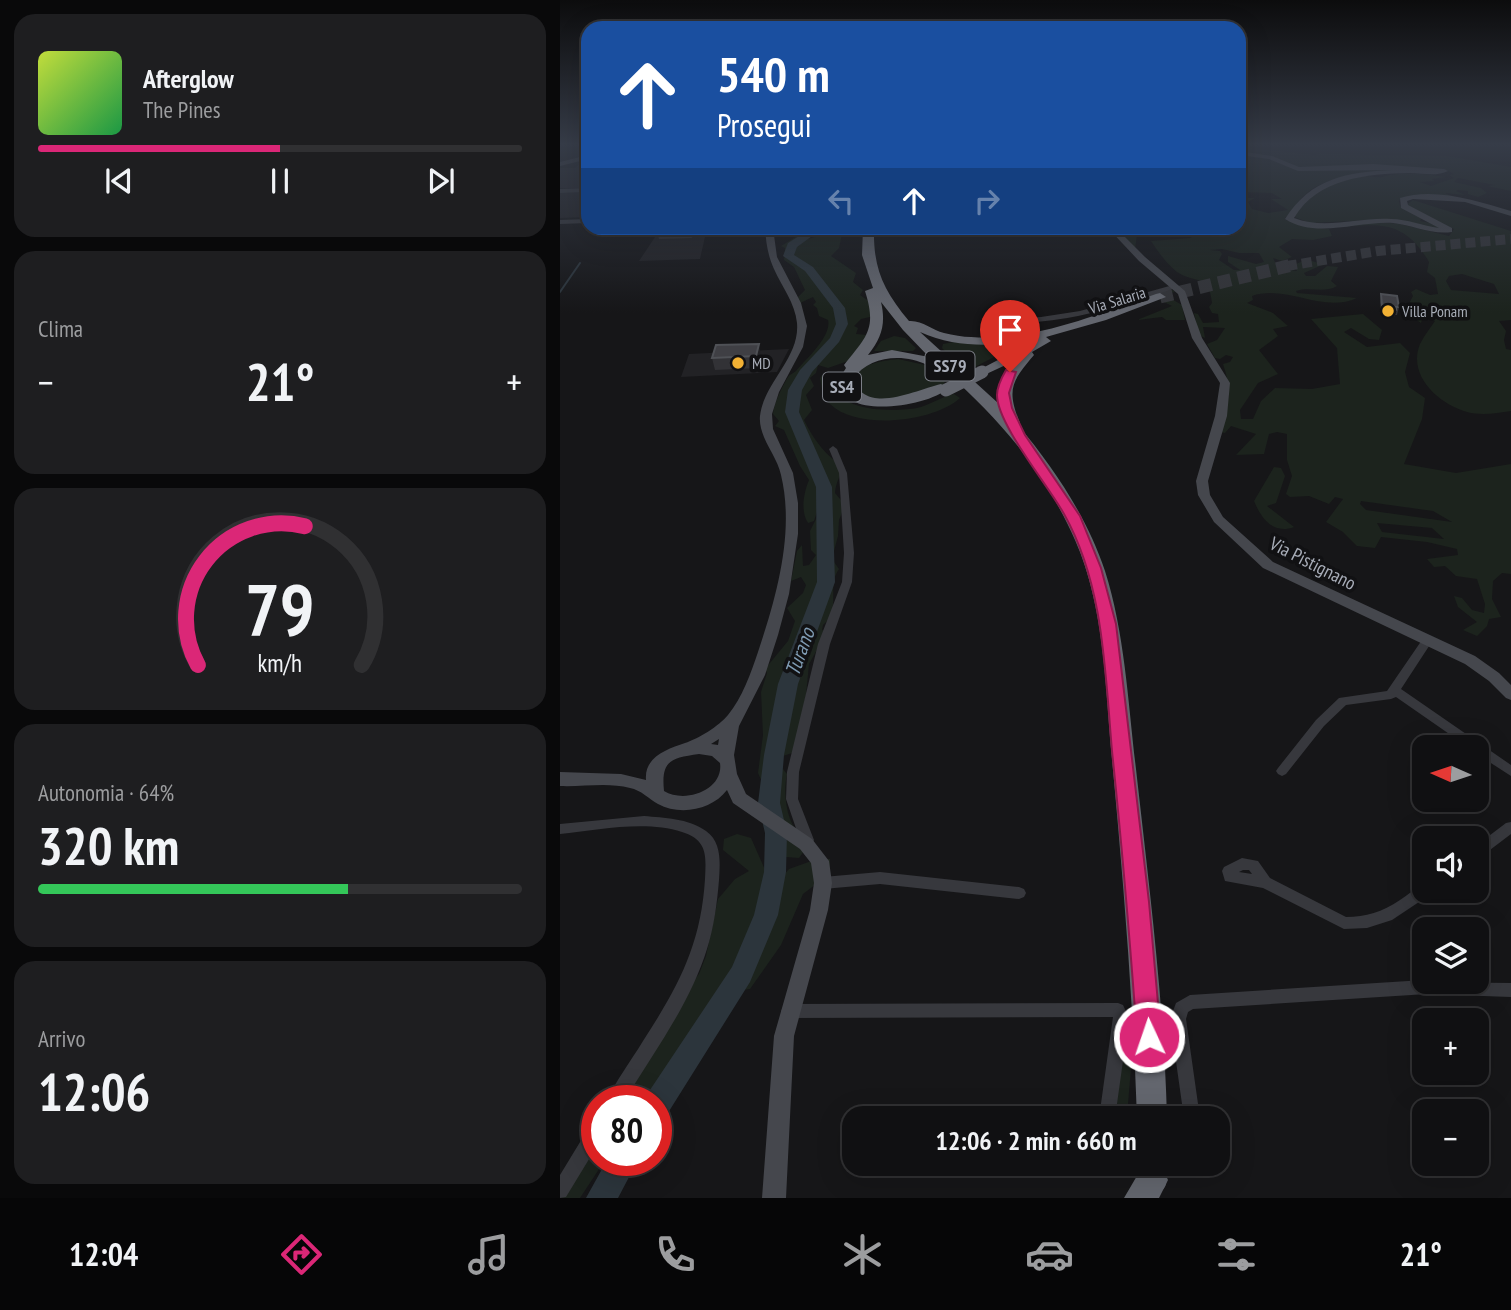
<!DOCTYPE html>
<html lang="it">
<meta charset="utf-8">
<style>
:root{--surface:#101012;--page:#1e1e20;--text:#f1f3f6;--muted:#9c9d9f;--line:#303032;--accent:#db2777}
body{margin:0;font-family:"PT Sans Narrow",sans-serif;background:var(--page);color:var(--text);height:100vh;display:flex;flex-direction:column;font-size:26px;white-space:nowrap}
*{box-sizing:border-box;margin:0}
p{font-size:23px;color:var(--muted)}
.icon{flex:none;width:38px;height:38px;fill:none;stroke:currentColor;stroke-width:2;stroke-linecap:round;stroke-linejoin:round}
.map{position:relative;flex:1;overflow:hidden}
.side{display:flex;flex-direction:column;gap:14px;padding:14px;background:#09090a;width:560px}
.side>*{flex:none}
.banner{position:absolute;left:21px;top:21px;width:665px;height:214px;border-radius:21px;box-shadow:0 7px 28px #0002,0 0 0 2px var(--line);background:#1a4fa0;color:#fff;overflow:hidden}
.needle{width:46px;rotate:273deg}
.tools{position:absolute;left:852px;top:735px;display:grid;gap:14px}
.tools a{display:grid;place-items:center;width:77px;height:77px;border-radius:14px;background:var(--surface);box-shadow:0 7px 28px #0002,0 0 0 2px var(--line);font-size:35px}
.speed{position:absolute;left:21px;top:1085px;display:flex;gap:14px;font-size:35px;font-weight:700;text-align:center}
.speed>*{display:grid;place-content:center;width:91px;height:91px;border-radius:50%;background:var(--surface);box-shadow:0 7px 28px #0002,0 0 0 2px var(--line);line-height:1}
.speed .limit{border:10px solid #d22;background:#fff;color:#111}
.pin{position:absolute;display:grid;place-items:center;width:60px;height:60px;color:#fff;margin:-72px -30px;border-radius:50% 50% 50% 0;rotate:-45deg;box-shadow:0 0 7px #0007}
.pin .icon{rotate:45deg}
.me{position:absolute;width:77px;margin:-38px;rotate:357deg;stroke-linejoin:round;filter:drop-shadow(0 0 5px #0008)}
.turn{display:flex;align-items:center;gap:24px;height:147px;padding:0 21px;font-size:32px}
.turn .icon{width:91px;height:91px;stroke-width:2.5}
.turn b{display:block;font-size:49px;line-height:60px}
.lanes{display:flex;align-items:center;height:66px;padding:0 21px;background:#0003;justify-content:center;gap:35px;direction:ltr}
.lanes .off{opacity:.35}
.big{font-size:52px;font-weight:700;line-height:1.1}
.side .card{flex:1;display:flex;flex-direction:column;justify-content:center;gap:10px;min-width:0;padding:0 24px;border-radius:21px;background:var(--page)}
.side .dial{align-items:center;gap:0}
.dial svg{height:182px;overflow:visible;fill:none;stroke:var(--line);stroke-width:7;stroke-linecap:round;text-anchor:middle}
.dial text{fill:var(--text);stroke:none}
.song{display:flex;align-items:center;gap:21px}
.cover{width:84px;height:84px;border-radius:10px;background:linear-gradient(135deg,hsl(70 70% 55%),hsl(140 70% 35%))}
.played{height:7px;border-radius:4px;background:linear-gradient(90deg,var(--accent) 50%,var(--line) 50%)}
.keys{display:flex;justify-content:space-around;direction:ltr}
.heat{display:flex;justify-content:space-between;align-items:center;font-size:38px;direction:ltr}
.charge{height:10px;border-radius:5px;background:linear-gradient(90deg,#34c759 64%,var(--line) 0)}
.trip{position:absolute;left:282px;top:1106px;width:388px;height:70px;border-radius:21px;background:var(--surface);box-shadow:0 7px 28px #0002,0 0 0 2px var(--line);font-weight:700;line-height:70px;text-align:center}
.menu{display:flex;height:112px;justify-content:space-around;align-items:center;background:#060607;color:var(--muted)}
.menu .icon{width:49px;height:49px}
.menu .selected{color:var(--accent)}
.menu b{font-size:32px;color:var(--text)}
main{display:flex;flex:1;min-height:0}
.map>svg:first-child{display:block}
.built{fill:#222225}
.green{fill:#1c231d;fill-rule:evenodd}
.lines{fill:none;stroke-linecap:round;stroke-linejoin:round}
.stream{stroke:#2c353c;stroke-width:2}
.river{fill:#2c353c;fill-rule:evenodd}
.highway-tunnel-far1{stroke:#333438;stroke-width:10;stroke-dasharray:10 5;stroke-linecap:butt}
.highway-tunnel{stroke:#333438;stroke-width:13;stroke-dasharray:13 7;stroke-linecap:butt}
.street{fill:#37383d;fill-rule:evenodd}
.secondary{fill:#45474d;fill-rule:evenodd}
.highway{fill:#63666e;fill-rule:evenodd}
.highway-bridge-far1{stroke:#63666e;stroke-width:13}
.highway-bridge{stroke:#63666e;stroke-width:29}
.wall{fill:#323236}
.shaded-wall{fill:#212124}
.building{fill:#3f3f44;stroke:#4f5156;stroke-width:2}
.route{fill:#db2777;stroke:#8e194d;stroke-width:2}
.poi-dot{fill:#f2b134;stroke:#111113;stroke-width:2.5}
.labels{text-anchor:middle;stroke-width:7;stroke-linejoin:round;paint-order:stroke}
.far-street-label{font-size:16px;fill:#a8adb8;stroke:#111113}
.far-poi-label{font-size:16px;fill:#a8adb8;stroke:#111113;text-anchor:start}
.shield{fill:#111113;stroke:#7b7e86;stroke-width:2}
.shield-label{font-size:18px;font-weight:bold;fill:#a8adb8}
.street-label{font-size:19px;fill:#a8adb8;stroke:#111113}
.water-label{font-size:21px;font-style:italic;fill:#7f9bb3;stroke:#111113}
</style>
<main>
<section class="side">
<div class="card">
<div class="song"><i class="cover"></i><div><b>Afterglow</b><p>The Pines</p></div></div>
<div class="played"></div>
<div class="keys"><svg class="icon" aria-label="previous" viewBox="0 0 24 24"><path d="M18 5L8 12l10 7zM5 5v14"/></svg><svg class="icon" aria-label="pause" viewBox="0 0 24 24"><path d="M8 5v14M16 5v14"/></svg><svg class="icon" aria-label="next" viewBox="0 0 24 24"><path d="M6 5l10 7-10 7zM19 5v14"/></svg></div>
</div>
<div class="card"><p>Clima</p>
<div class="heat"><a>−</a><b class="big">21°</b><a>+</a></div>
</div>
<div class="card dial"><svg viewBox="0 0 100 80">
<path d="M14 69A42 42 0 1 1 86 69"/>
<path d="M14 69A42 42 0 0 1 61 8" stroke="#db2777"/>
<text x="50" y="56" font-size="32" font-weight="700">79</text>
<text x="50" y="72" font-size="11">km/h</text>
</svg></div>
<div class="card"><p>Autonomia · 64%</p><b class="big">320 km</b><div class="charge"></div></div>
<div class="card"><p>Arrivo</p><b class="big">12:06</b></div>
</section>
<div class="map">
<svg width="951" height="1198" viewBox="0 0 951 1198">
<rect width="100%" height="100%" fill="#161618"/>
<path class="built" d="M21 163H28V188H0V168H15Z
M28 192V217L0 218V193Z
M101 228H147L140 259 79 261Z
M229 349 217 372 121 377 129 354Z"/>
<path class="green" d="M679 147 755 155 759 154 753 151 766 154 888 156 951 167V191L927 186 935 185 898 178 894 182 921 188 927 193 918 197 908 194V191L898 190 896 191 905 195 885 193 893 197 841 198 839 201 840 206 862 218 860 221 875 224 883 230 831 219 750 223 732 216C751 193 769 181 800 176 807 175 815 178 822 177 843 171 864 174 886 177L872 179 874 181 860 182 871 186 894 178 889 175 894 174 886 170 737 168 712 157 679 152Z
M679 154 704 157 735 169 779 167 842 170C813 174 769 173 746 194 737 201 733 212 725 218L726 220 753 227 820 222 840 224 889 236 894 229 846 205 853 200 951 231V320L939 321 946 331 944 340 946 349 951 350V411C937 413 922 416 907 412 879 404 847 376 860 344 864 336 870 328 875 321L863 316 861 323 848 314 846 309 853 296 851 292 856 289 870 295 878 294 875 278 867 272 869 262C840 212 810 227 760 228L769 229 772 236 753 240 732 239 719 247 732 257 722 261 713 258 718 268 737 271 734 265C744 260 751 259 762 265L744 273 746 276H755L767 266 778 267 771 281 777 286C763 294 750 286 736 291L737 293 797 298C763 314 726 284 692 296L693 300 687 303 713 313 728 326 713 329 718 336 699 350 718 374 698 383 680 410 681 419H693L701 401 715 388 752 389 780 384 777 348 751 319 803 314 822 330 819 340 809 339 791 328 784 332 807 347 840 343 850 353 845 372 849 387 865 398 862 419 844 464 896 473 951 464V574L942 573 933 581 932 599 941 617 929 619 927 626 917 636 903 630 917 622 898 607 894 596 902 598 912 610 924 613 925 604 917 579 896 576 885 566 874 567 867 559 898 555 897 549 867 542 821 537 815 548 797 546 783 532 766 522 783 499 775 497 769 504 749 496 730 497 726 494 732 476 727 460V434L717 432 709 434 704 454 676 455 696 434 671 426 665 433 660 432C669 408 672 389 663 364L670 362 673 357 666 355 660 359 655 358 647 344 657 340 665 328 643 327 645 338 639 335 634 313 638 314 643 323 659 322 658 314 652 313 649 307 652 303C649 273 635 284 617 272 607 264 598 252 591 241L630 238 638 234 577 235 575 249 557 228H679V198H695L688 202 692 209 708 213 728 210 711 199H722L712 193 679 192V187L683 186 679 183ZM662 249 679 253H699L704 262 696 264 668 256V262L680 270H674L659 260 662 254 660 251 650 250ZM902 274 934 284 939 294 891 290 886 281 889 276ZM801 501 873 511 892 522 806 510 800 504ZM817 523 872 528 884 539 822 532Z
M250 228H264L248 239 259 236 270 228H290L282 234 279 248 271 256 296 273 293 282 303 290 300 295 310 302V317L301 319 294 326 298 328 296 334 307 335 291 360 268 368 258 365 256 373 250 378 254 386 246 395 252 410 244 420C253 439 267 458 285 467 280 475 276 482 275 493L285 505 279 520 278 536 274 551V562L279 569C266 586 282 610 263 625L262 630 267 632 249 664 246 695 235 752 220 757 224 724 240 663 259 622 257 613C223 623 219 754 202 782L198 773 203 735 201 692 207 673 205 669 228 641 235 621 227 608 243 593 246 585 241 577 231 581 237 551 242 545 243 566 249 565 256 555 251 550 250 531 259 513 257 512 254 521 248 523C240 511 244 492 249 480L240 466 224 430 215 426 219 421 213 414C214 403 222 387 228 377 230 374 234 373 236 371 246 359 272 336 268 320L259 316 257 308 253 305 256 302 253 297 238 304V297L245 290 234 267 224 260 225 248 221 246Z
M611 289 615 292 603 294 622 305 625 320H606L602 317 577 320 612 306 602 301 603 297 578 302Z
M334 336 345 338 356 348 353 351H314L321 341Z
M394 342 459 344 411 369 405 366 409 362 408 360 400 365 393 363 394 360 382 348 383 344Z
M338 359 365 365 375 377 385 379 384 385 342 398 324 400 303 396 293 383C297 363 322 361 338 359Z
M269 371V376L274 378C270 413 335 412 357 408 370 405 381 397 394 394L400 398C374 422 297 431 270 404 262 396 262 388 260 378L264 373Z
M714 467 721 468 725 476 716 503 707 506 734 527C713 535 701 518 694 501Z
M223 769 227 774C224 788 225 805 230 819 235 831 242 838 244 851L239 858 226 857C225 850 225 842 223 834 217 811 207 791 223 769Z
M177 834 191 838 206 872 191 937 169 985 133 1027 85 1101H60L123 994 139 974 146 956 158 899 175 879 189 871 163 850 164 839Z
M257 859H270V869L264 878 243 894 221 945 190 989 182 990 179 985C185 970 191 951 206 942L223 876 229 869Z
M562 1042 573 1044 567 1116 556 1111Z
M37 1138V1160H45L20 1198H2Z"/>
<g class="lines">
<path class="stream" d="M0 292 20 263"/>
<path class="river" d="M252 228H263L237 247 234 255 253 267 285 308 288 324 279 342 252 372 242 390 239 412 272 487 275 582 238 684 224 755 220 803 227 833 226 872 218 915 190 982 106 1116 96 1120V1101H84L86 1096 172 967 194 915 204 872 205 833 198 803 204 755 218 684 257 582 256 487 225 412 228 390 240 370 270 338 276 324 273 308 245 271 223 256 228 243Z
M47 1160H78L58 1198H26Z"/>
<path class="highway-tunnel-far1" d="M727 266 818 251 951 239"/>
<path class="highway-tunnel" d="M600 297 736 264"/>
<path class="street" d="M28 188V192L0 193V189Z
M28 219V223L0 224V220Z
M613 285 618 286C594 299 481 330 457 320L461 318 481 317 520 311Z
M273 446 277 449 287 473 294 553 292 582 270 644 239 772 238 799 254 840 251 848 246 850 241 848 239 844 240 840 226 799 227 772 258 644 282 582 284 553 279 473 269 449Z
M868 636 873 640 841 689 951 765V776L917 754V747H908L836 697 831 699 786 705 764 726 726 774 722 776 718 774 716 771 718 768 756 720 779 698 827 691 864 637Z
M84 816C104 818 128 818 146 831 162 842 160 863 159 880 157 904 154 927 147 949 130 1004 94 1052 64 1101H47C56 1080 71 1061 83 1041 118 987 141 945 145 879 146 856 148 840 122 832 86 820 37 830 0 834V824Z
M951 822V834L922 856 917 858V845L946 823Z
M682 858 698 861 710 878 786 917C806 917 822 912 840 900 848 895 855 888 864 885V891H871L869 895 859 902 832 920 807 928 784 929 703 888 665 881 662 871 664 867ZM683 870H689L692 874 679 872Z
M320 872 459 887 464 889 466 893 464 897 459 899 320 884 263 889 258 887 256 883 258 879 263 877Z
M864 980V982L951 983V997L867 994 633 1009 628 1012 626 1019 640 1118H624L610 1019 616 1003 630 995Z
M558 1003 563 1005 569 1018 555 1118H539L553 1017 229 1018 224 1016 221 1011 224 1006 229 1004Z
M37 1122V1146L6 1197 0 1198V1175L31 1124Z
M561 1164H634L631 1170C612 1178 583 1178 564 1170Z"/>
<path class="secondary" d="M679 151 712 156 739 167 813 164 884 169 888 171C876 177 863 173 850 173 806 174 758 178 734 218 765 230 798 217 831 219 847 219 863 226 879 228L841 208 840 198C874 187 918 201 951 211V216L905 202 853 199 847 201 848 205 892 228V232C871 235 853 225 833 223 798 221 756 239 725 219 751 178 787 172 833 170L738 171 709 159 679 155Z
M28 155V159L0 166V162Z
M205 228H213L217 257 241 303 247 326 243 347 219 392 212 414 213 429 233 473 238 503V534L229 594 218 635 205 675 179 726 174 755 177 774 186 794 252 839 269 861 272 883 268 910 234 1036 226 1198H202L214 1036 250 910 254 883 251 863 240 849 173 803 167 790C152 810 120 816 98 804 89 799 81 790 70 788 48 782 23 787 0 786V772L61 774 86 780C84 757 107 749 125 743 138 739 159 726 168 715 182 698 191 673 198 652 216 598 235 533 221 475 217 455 198 437 200 416 204 382 240 358 237 323 235 303 222 287 214 269 208 256 206 243 205 228ZM159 739 158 745 151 744ZM139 754 152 756 160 763C164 790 125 804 104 791 101 761 110 758 139 754Z
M548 228H556L585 257 625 291 642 338 670 383 667 416 648 481 650 495 663 517 713 562 915 656 939 673 951 685V700L946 698 929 681 905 664 703 568 654 522 638 495 636 481 655 416 660 383 632 338 618 294 579 261Z"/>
<path class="highway" d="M303 228H314C313 268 323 290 349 321 362 320 372 330 384 333 393 335 403 337 411 337 474 342 537 314 596 294L600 293 606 297 546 320 486 337 491 341 472 352 474 355C452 381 446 389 460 423L458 425C494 468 527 517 545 571 565 634 568 703 576 769 589 885 604 1002 607 1118H577C573 998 563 878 552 759 545 686 545 608 515 540 486 474 441 420 387 373 378 374 375 370 367 365 343 353 309 356 293 379 306 416 355 390 381 384L388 388C372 404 314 413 293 401 284 396 282 388 279 379L286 368 284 365C307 336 317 329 305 291L313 288 302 255ZM321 302 343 330 369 357 332 350 308 355C322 338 326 323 321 302ZM360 332C398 349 436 346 476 340L415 372 422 376 450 363 438 386V403Z
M592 1164 603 1169 608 1180 599 1198H564L581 1169Z"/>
<path class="highway-bridge-far1" d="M386 390 422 372"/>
<path class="highway-bridge" d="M592 1164V1180"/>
</g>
<path class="wall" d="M96 228H136V230L132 238 99 239Z
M821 294 839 307 837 315H835L834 317 825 316V313L821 312 820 302Z
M201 356 198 368 155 370 152 358Z"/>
<path class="shaded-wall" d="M129 228H136V230L132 238Z
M199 344 201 356 198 368 196 356Z"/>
<path class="building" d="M821 294 837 296 839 307H836V310L827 309V305H822Z
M199 344 196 356 152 358 156 345Z"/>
<linearGradient id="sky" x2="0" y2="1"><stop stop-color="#0c0c0d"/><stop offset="0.46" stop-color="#363c48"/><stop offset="1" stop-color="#363c48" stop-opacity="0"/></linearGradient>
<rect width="951" height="313" fill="url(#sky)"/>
<path class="route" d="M446 370 456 372 449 393 452 408 465 435 520 516 541 568 556 624 589 902 601 1037 597 1045 589 1048 580 1045 577 1037C570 941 562 846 552 751 545 672 544 585 504 514 488 485 437 424 437 395 437 387 442 377 446 370Z"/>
<g class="poi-dot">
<circle cx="828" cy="311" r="7"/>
<circle cx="178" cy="363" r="7"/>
</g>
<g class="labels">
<g class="far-street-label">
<text transform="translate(557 300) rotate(-17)" y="6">Via Salaria</text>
</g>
<g class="far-poi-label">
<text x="842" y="317">Villa Ponam</text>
<text x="192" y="369">MD</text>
</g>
<g class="shield">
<rect x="365.5" y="351.5" width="49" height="29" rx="5"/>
<rect x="263" y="372.5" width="38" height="29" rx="5"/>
</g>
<g class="shield-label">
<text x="390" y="372">SS79</text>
<text x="282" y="393">SS4</text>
</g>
<g class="street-label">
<text transform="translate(753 563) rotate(27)" y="7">Via Pistignano</text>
</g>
<g class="water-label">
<text transform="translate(240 652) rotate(-70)" y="7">Turano</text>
</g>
</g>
</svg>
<div class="tools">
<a><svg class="needle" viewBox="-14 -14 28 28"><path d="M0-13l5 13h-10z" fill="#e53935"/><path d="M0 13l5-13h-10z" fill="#9c9d9f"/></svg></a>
<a><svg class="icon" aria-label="sound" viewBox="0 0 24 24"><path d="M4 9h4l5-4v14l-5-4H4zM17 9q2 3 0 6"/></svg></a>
<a><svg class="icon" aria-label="layers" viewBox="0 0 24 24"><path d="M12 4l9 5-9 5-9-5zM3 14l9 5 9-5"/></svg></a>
<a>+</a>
<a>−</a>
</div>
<div class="speed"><div class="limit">80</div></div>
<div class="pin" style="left:450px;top:372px;background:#d93025"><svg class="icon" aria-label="arrive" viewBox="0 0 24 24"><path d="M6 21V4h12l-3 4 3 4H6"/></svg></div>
<svg class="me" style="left:589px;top:1037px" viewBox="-20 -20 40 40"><circle r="17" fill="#db2777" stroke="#fff" stroke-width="3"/><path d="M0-11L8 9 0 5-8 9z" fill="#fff"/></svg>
<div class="trip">12:06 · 2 min · 660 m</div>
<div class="banner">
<div class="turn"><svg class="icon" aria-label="ahead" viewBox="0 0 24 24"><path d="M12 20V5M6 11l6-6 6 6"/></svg><div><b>540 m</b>Prosegui</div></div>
<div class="lanes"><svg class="icon off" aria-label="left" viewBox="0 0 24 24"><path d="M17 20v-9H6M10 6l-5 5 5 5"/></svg><svg class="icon" aria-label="ahead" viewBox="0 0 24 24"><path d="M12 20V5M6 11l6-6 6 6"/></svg><svg class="icon off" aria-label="right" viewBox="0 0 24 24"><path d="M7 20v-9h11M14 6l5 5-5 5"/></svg></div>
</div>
</div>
</main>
<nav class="menu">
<b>12:04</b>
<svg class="icon selected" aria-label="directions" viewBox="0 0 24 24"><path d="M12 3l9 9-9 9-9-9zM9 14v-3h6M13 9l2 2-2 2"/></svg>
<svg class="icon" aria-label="music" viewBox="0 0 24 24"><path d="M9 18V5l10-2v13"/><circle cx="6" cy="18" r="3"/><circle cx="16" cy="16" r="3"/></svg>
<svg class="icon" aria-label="phone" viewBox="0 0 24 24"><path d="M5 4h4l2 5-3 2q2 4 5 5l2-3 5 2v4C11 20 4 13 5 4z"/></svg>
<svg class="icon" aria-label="climate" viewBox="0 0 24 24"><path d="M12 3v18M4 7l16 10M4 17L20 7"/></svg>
<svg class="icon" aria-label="car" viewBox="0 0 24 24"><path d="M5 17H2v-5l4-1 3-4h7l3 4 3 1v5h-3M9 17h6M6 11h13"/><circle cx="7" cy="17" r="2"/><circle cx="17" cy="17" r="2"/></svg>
<svg class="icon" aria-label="filters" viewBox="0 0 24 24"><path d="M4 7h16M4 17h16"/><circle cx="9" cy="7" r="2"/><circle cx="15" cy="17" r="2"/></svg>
<b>21°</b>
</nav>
